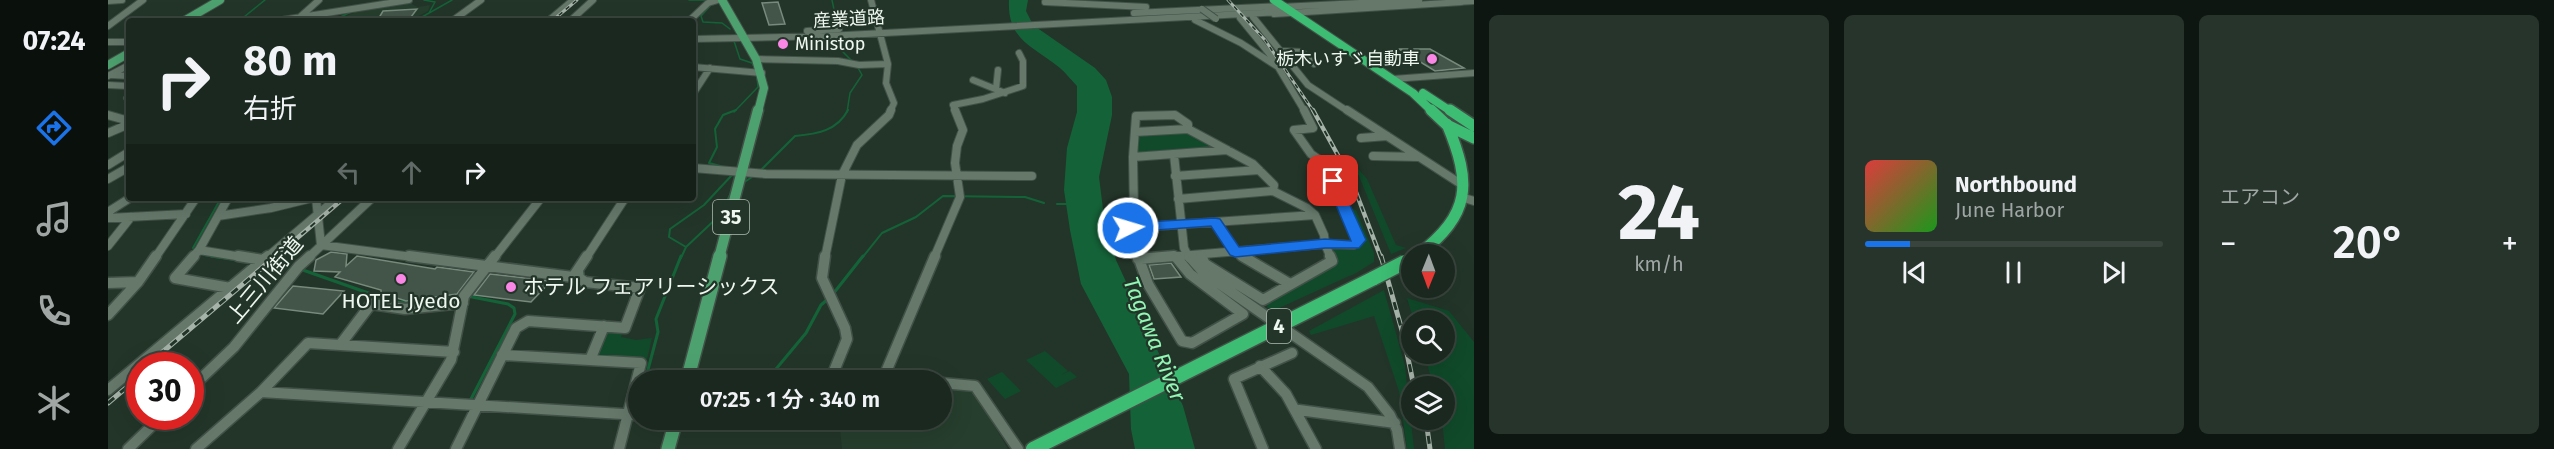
<!DOCTYPE html>
<html lang="ja">
<meta charset="utf-8">
<style>
:root{--surface:#1a281f;--page:#27342c;--text:#f1f3f6;--muted:#9fa6a4;--line:#38443d;--accent:#1a73e8}
body{margin:0;font-family:"Fira Sans","Noto Sans JP",sans-serif;background:var(--page);color:var(--text);height:100vh;display:flex;flex-direction:column;font-size:22px;white-space:nowrap}
*{box-sizing:border-box;margin:0}
p{font-size:20px;color:var(--muted)}
.icon{flex:none;width:33px;height:33px;fill:none;stroke:currentColor;stroke-width:2;stroke-linecap:round;stroke-linejoin:round}
.map{position:relative;flex:1;overflow:hidden}
.sheet{display:flex;flex-direction:column;gap:15px;padding:15px;background:#0e1611;width:1080px}
.sheet>*{flex:none}
.banner{position:absolute;left:18px;top:18px;width:570px;height:183px;border-radius:6px;box-shadow:0 6px 24px #0002,0 0 0 2px var(--line);background:#1a281f;color:var(--text);overflow:hidden}
.needle{width:39px;rotate:181deg}
.controls{position:absolute;left:1293px;top:244px;display:grid;gap:12px}
.controls a{display:grid;place-items:center;width:54px;height:54px;border-radius:50%;background:var(--surface);box-shadow:0 6px 24px #0002,0 0 0 2px var(--line);font-size:30px}
.speed{position:absolute;left:18px;top:352px;display:flex;gap:12px;font-size:30px;font-weight:700;text-align:center}
.speed>*{display:grid;place-content:center;width:78px;height:78px;border-radius:50%;background:var(--surface);box-shadow:0 6px 24px #0002,0 0 0 2px var(--line);line-height:1}
.speed .limit{border:9px solid #d22;background:#fff;color:#111}
.pin{position:absolute;display:grid;place-items:center;width:51px;height:51px;color:#fff;margin:-26px;border-radius:12px;box-shadow:0 3px 9px #0006}
.me{position:absolute;width:66px;margin:-33px;rotate:85deg;stroke-linejoin:round;filter:drop-shadow(0 0 4px #0008)}
.turn{display:flex;align-items:center;gap:21px;height:126px;padding:0 18px;font-size:27px}
.turn .icon{width:78px;height:78px;stroke-width:2.5}
.turn b{display:block;font-size:42px;line-height:51px}
.lanes{display:flex;align-items:center;height:57px;padding:0 18px;background:#0003;justify-content:center;gap:30px;direction:ltr}
.lanes .off{opacity:.35}
.big{font-size:45px;font-weight:600;line-height:1.1}
.sheet .card{flex:1;display:flex;flex-direction:column;justify-content:center;gap:9px;min-width:0;padding:0 21px;border-radius:9px;background:var(--page)}
.sheet .dial{align-items:center;gap:0}
.dial b{font-size:78px;line-height:1}
.song{display:flex;align-items:center;gap:18px}
.cover{width:72px;height:72px;border-radius:9px;background:linear-gradient(135deg,hsl(0 70% 55%),hsl(120 70% 35%))}
.played{height:6px;border-radius:3px;background:linear-gradient(90deg,var(--accent) 15%,var(--line) 15%)}
.keys{display:flex;justify-content:space-around;direction:ltr}
.heat{display:flex;justify-content:space-between;align-items:center;font-size:33px;direction:ltr}
.sheet .tiles{flex:1;display:grid;gap:15px;grid-template-columns:repeat(3,1fr)}
.trip{position:absolute;left:520px;top:370px;width:324px;height:60px;border-radius:30px;background:var(--surface);box-shadow:0 6px 24px #0002,0 0 0 2px var(--line);font-weight:600;line-height:60px;text-align:center}
main{display:flex;flex:1;min-height:0}
.dock{display:flex;flex-direction:column;width:108px;justify-content:space-around;align-items:center;background:#0a100c;color:var(--muted)}
.dock .icon{width:42px;height:42px}
.dock .current{color:var(--accent)}
.dock b{font-size:27px;color:var(--text)}
.map>svg:first-child{display:block}
.built{fill:#263e2d}
.green{fill:#104a2a}
.water{fill:#146338}
.lines{fill:none;stroke-linecap:round;stroke-linejoin:round}
.stream-far2{stroke:#146338;stroke-width:1.5}
.stream-far1{stroke:#146338;stroke-width:2}
.stream{stroke:#146338;stroke-width:3}
.building{fill:#435548;stroke:#778a7c;stroke-width:1.5}
.minor-far2-casing{stroke:#425147;stroke-width:8}
.minor-far1-casing{stroke:#425147;stroke-width:10}
.minor-casing{stroke:#425147;stroke-width:13}
.major-far2-casing{stroke:#425147;stroke-width:10}
.major-far1-casing{stroke:#425147;stroke-width:13}
.major-casing{stroke:#425147;stroke-width:16}
.highway-far2-casing{stroke:#425147;stroke-width:10}
.highway-far1-casing{stroke:#425147;stroke-width:14}
.highway-casing{stroke:#425147;stroke-width:17}
.minor-far2{stroke:#65786a;stroke-width:6}
.minor-far1{stroke:#65786a;stroke-width:8}
.minor{stroke:#65786a;stroke-width:10}
.major-far2{stroke:#4da16f;stroke-width:8}
.major-far1{stroke:#4da16f;stroke-width:10}
.major{stroke:#4da16f;stroke-width:13}
.highway-far2{stroke:#3dbc73;stroke-width:8}
.highway-far1{stroke:#3dbc73;stroke-width:11}
.highway{stroke:#3dbc73;stroke-width:14}
.rail-far2-casing{stroke:#a6b3a9;stroke-width:3}
.rail-far1-casing{stroke:#a6b3a9;stroke-width:4.5}
.rail-casing{stroke:#a6b3a9;stroke-width:5}
.rail-far2{stroke:#233529;stroke-width:1.5;stroke-dasharray:4.5;stroke-linecap:butt}
.rail-far1{stroke:#233529;stroke-width:2;stroke-dasharray:6;stroke-linecap:butt}
.rail{stroke:#233529;stroke-width:3;stroke-dasharray:8;stroke-linecap:butt}
.minor-bridge-casing{stroke:#425147;stroke-width:8;stroke-linecap:butt}
.highway-bridge-casing{stroke:#425147;stroke-width:17;stroke-linecap:butt}
.minor-bridge{stroke:#65786a;stroke-width:6}
.highway-bridge{stroke:#3dbc73;stroke-width:14}
.route{fill:#1a73e8;stroke:#114b97;stroke-width:1.5}
.poi-dot{fill:#fa87e6;stroke:#233529;stroke-width:2}
.labels{text-anchor:middle;stroke-width:4.5;stroke-linejoin:round;paint-order:stroke}
.far-street-label{font-size:18px;fill:#eef8f0;stroke:#233529}
.far-poi-label{font-size:18px;fill:#eef8f0;stroke:#233529;text-anchor:start}
.shield{fill:#233529;stroke:#b1beb4;stroke-width:1.5}
.shield-label{font-size:20px;font-weight:bold;fill:#eef8f0}
.street-label{font-size:21px;fill:#eef8f0;stroke:#233529}
.poi-label{font-size:21px;fill:#eef8f0;stroke:#233529;text-anchor:start}
.water-label{font-size:22px;font-style:italic;fill:#92f6b4;stroke:#233529}
</style>
<main>
<nav class="dock">
<b>07:24</b>
<svg class="icon current" aria-label="directions" viewBox="0 0 24 24"><path d="M12 3l9 9-9 9-9-9zM9 14v-3h6M13 9l2 2-2 2"/></svg>
<svg class="icon" aria-label="music" viewBox="0 0 24 24"><path d="M9 18V5l10-2v13"/><circle cx="6" cy="18" r="3"/><circle cx="16" cy="16" r="3"/></svg>
<svg class="icon" aria-label="phone" viewBox="0 0 24 24"><path d="M5 4h4l2 5-3 2q2 4 5 5l2-3 5 2v4C11 20 4 13 5 4z"/></svg>
<svg class="icon" aria-label="climate" viewBox="0 0 24 24"><path d="M12 3v18M4 7l16 10M4 17L20 7"/></svg>
</nav>
<div class="map">
<svg width="1366" height="449" viewBox="0 0 1366 449">
<rect width="100%" height="100%" fill="#233529"/>
<path class="built" d="M302 3 310 7 322 5 320 11 301 21H242L243 18H233L246 13 250 9Z
M834 388 865 390 900 449H734L731 420H834Z"/>
<path class="green" d="M1077 131 1113 148 1033 155 1028 152 1032 134Z
M1246 164 1259 179 1288 245 1298 248 1283 254Z
M1244 209 1248 210 1266 253V262C1256 267 1251 273 1241 276L1169 309 1159 308 1160 301 1227 261 1221 246 1254 242Z
M1276 290 1297 366 1306 449H1299L1291 391 1266 316 1203 335 1201 331Z
M1299 298 1341 311 1366 342V449H1337L1334 420H1336V387H1325L1317 354H1336V321H1306Z
M501 330 515 331 513 337 528 340 544 338 539 359 490 357 487 353 496 333Z
M937 351 960 371 953 375 962 371 969 377 948 388 918 360Z
M894 372 913 391 897 399 879 379Z"/>
<path class="water" d="M901 0H920L918 11 925 25 987 68 998 80 1004 97V115L991 177 995 209 1008 260 1075 406 1087 449H1027L1023 429 1021 374 973 284 962 230 956 190 959 148 969 112V86C963 80 958 73 952 68 926 46 899 41 901 0Z"/>
<g class="lines">
<path class="stream-far2" d="M316 0 327 2 321 13
M581 0H600
M603 5 593 16 595 22 614 23 622 29
M131 21 157 0
M224 21 243 12
M307 21 344 0
M715 27 728 19 724 0
M727 38 731 48 745 62
M626 41 632 59 644 63 648 71
M626 112 650 87 649 78
M739 112 742 93 754 75 749 66"/>
<path class="stream-far1" d="M616 167 601 163 609 147 607 129 615 115 628 110
M653 170 687 136C709 134 729 131 740 110
M638 181 644 177
M949 204H958
M578 247 561 237 562 229 596 205 624 175
M85 248 113 198
M96 255 113 258
M573 258 578 247 612 215 625 189
M754 258 774 233 808 217 835 196 917 197 936 203"/>
<path class="stream" d="M103 256 129 260
M156 264 186 268
M192 269 286 302 302 303 353 297
M725 294 755 256
M359 296 400 304 406 308 407 314 362 401
M537 381 550 332 548 319 573 256
M658 381 698 333 713 305 721 298
M528 411 531 402"/>
</g>
<path class="building" d="M670 2 677 24 661 25 654 3Z
M309 9 300 21H269L275 11Z
M1291 49H1322L1356 68 1327 71Z
M223 252 239 254 238 266 249 256 327 269 329 267 366 272 349 294 298 301 273 293V290L227 277 232 272 206 271 208 260Z
M1063 263 1073 277 1046 279 1041 265Z
M382 274 443 281 423 302 366 295Z
M185 286 236 291 215 314 166 308Z"/>
<g class="lines">
<defs>
<path id="minor-far2" d="M763 0 780 64 778 83 786 103 782 112
M0 1 14 0
M937 2 1038 7
M1348 2 1366 1
M1173 7 1311 0
M1026 13 1175 6
M1166 14 1354 2
M193 16 211 0
M1145 17 1200 85 1241 112
M1132 18 1164 57 1197 112
M1087 20 1133 43 1170 67
M168 21 301 0
M344 21 373 0
M440 21 465 0
M462 21 485 0
M581 21 600 3 610 0
M0 26 35 0
M699 31 731 29
M585 39 719 36 1172 12
M0 42H21
M1174 51 1194 52 1206 64
M648 59 730 61 751 65 780 64
M585 67 654 73
M3 75 21 76
M0 76 21 65
M1285 79 1366 73
M865 80 897 93
M0 85 21 86
M888 89 890 70
M585 94 602 68
M21 96 19 98H21
M848 112 845 105 875 99 915 86V61L911 53"/>
<path id="minor-far1" d="M1196 110 1205 128 1186 130 1203 154 1216 163 1251 240 1246 245 1217 244 1223 258
M1239 110 1356 186
M0 115 21 121
M1067 115 1080 124V129L1145 164 1166 185 1165 191 1199 208 1207 215 1020 228 1026 211 1025 157 1028 116Z
M1027 132 1080 129
M0 133 21 124
M1253 138 1279 136
M1066 155 1076 248 1081 258
M1265 156 1311 157
M1025 157 1119 150
M0 165 21 152
M585 168 658 174 924 176
M1067 176 1151 170
M0 179 21 167
M120 198 91 250 140 258
M208 198 213 245 312 258
M1356 198 1366 201
M1070 199 1165 191
M0 212 22 198
M110 216 163 208 204 198
M0 218 78 214
M1107 222 1127 252 1137 258
M1020 228 1031 258
M0 246 23 217
M1092 255 1093 258
M47 258 88 198
M84 258 91 250
M158 258 229 198
M200 258 264 198
M386 258 433 198
M478 258 517 198
M717 258 734 175 749 145 781 115 783 110
M826 258 852 197 847 163 849 146 855 130 847 110
M1047 258 1217 244 1216 235 1207 215"/>
<path id="minor" d="M86 256 67 278 122 288
M130 256 155 260
M301 256 465 277 479 256
M717 256 714 278 737 328 739 339 722 381
M1030 256 1040 284 1074 341 1084 343 1135 314 1082 274 1068 257
M1081 256 1096 273 1260 387 1282 415 1289 430 1292 449
M1093 256 1097 264 1155 300 1224 261 1222 256
M1134 256 1182 284
M1030 259 1066 256
M0 283 30 282
M0 315 30 282 48 256
M232 345 263 304 297 309 355 303
M394 355 533 363 511 449
M482 360 496 326
M1152 366 1178 394 1208 449
M775 379 827 256
M767 381 775 379 802 381
M834 383 867 386 910 449
M82 389 126 347 191 266 202 256
M0 390 160 256
M153 392 531 415
M1191 410 1287 423
M20 449 53 417
M88 449 153 392 200 343 346 352
M290 449 343 360 356 296 387 256
M348 449 408 328 420 321 517 328 532 288 477 282 471 278 470 271
M1155 449 1126 379 1184 353"/>
<path id="major-far2" d="M614 0 648 59 656 88 650 112
M76 21 112 0
M0 65 21 53"/>
<path id="major-far1" d="M611 258 650 110"/>
<path id="major" d="M579 381 612 256
M560 449 568 420"/>
<path id="highway-far2" d="M1166 0 1305 93 1325 112
M1315 93 1344 112"/>
<path id="highway-far1" d="M1323 110 1339 125 1366 138
M1342 110 1366 126
M1310 255C1363 214 1364 184 1339 124"/>
<path id="highway" d="M925 449 1266 278"/>
</defs>
<use href="#minor-far2" class="minor-far2-casing"/>
<use href="#minor-far1" class="minor-far1-casing"/>
<use href="#minor" class="minor-casing"/>
<use href="#major-far2" class="major-far2-casing"/>
<use href="#major-far1" class="major-far1-casing"/>
<use href="#major" class="major-casing"/>
<use href="#highway-far2" class="highway-far2-casing"/>
<use href="#highway-far1" class="highway-far1-casing"/>
<use href="#highway" class="highway-casing"/>
<use href="#minor-far2" class="minor-far2"/>
<use href="#minor-far1" class="minor-far1"/>
<use href="#minor" class="minor"/>
<use href="#major-far2" class="major-far2"/>
<use href="#major-far1" class="major-far1"/>
<use href="#major" class="major"/>
<use href="#highway-far2" class="highway-far2"/>
<use href="#highway-far1" class="highway-far1"/>
<use href="#highway" class="highway"/>
<defs>
<path id="rail-far2" d="M1120 0 1157 40 1206 112
M444 21 469 0"/>
<path id="rail-far1" d="M1205 110 1243 179 1273 258
M166 258 236 198"/>
<path id="rail" d="M1273 256 1295 334 1306 387
M38 366 168 256
M0 403 32 376
M1318 420 1322 449"/>
</defs>
<use href="#rail-far2" class="rail-far2-casing"/>
<use href="#rail-far1" class="rail-far1-casing"/>
<use href="#rail" class="rail-casing"/>
<use href="#rail-far2" class="rail-far2"/>
<use href="#rail-far1" class="rail-far1"/>
<use href="#rail" class="rail"/>
<defs>
<path id="minor-bridge" d="M1094 9 1108 19"/>
<path id="highway-bridge" d="M1266 278 1297 262"/>
</defs>
<use href="#minor-bridge" class="minor-bridge-casing"/>
<use href="#highway-bridge" class="highway-bridge-casing"/>
<use href="#minor-bridge" class="minor-bridge"/>
<use href="#highway-bridge" class="highway-bridge"/>
</g>
<path class="route" d="M1225 177 1231 181 1258 240 1251 248H1217L1127 257 1122 255 1103 226 1020 232 1013 228 1020 223 1107 218 1112 219 1131 247 1217 239 1243 241 1218 181Z"/>
<g class="poi-dot">
<circle cx="675" cy="44" r="6"/>
<circle cx="1324" cy="59" r="6"/>
<circle cx="293" cy="279" r="6"/>
<circle cx="403" cy="287" r="6"/>
</g>
<g class="labels">
<g class="far-street-label">
<text transform="translate(741 19) rotate(-3)" y="6">産業道路</text>
</g>
<g class="far-poi-label">
<text x="687" y="50">Ministop</text>
<text x="1312" y="65" text-anchor="end">栃木いすゞ自動車</text>
</g>
<g class="shield">
<rect x="605" y="200" width="36" height="34" rx="4.5"/>
<rect x="1159" y="309" width="24" height="34" rx="4.5"/>
</g>
<g class="shield-label">
<text x="623" y="224">35</text>
<text x="1171" y="333">4</text>
</g>
<g class="street-label">
<text transform="translate(157 280) rotate(-50)" y="7">上三川街道</text>
</g>
<g class="poi-label">
<text x="415" y="294">ホテル フェアリーシックス</text>
<text x="293" y="308" text-anchor="middle">HOTEL Jyedo</text>
</g>
<g class="water-label">
<text transform="translate(1047 339) rotate(68)" y="8">Tagawa River</text>
</g>
</g>
</svg>
<div class="controls">
<a><svg class="needle" viewBox="-14 -14 28 28"><path d="M0-13l5 13h-10z" fill="#e53935"/><path d="M0 13l5-13h-10z" fill="#9fa6a4"/></svg></a>
<a><svg class="icon" aria-label="search" viewBox="0 0 24 24"><circle cx="10" cy="10" r="6"/><path d="M15 15l6 6"/></svg></a>
<a><svg class="icon" aria-label="layers" viewBox="0 0 24 24"><path d="M12 4l9 5-9 5-9-5zM3 14l9 5 9-5"/></svg></a>
</div>
<div class="speed"><div class="limit">30</div></div>
<div class="pin" style="left:1225px;top:181px;background:#d93025"><svg class="icon" aria-label="arrive" viewBox="0 0 24 24"><path d="M6 21V4h12l-3 4 3 4H6"/></svg></div>
<svg class="me" style="left:1020px;top:228px" viewBox="-20 -20 40 40"><circle r="17" fill="#1a73e8" stroke="#fff" stroke-width="3"/><path d="M0-11L8 9 0 5-8 9z" fill="#fff"/></svg>
<div class="trip">07:25 · 1 分 · 340 m</div>
<div class="banner">
<div class="turn"><svg class="icon" aria-label="right" viewBox="0 0 24 24"><path d="M7 20v-9h11M14 6l5 5-5 5"/></svg><div><b>80 m</b>右折</div></div>
<div class="lanes"><svg class="icon off" aria-label="left" viewBox="0 0 24 24"><path d="M17 20v-9H6M10 6l-5 5 5 5"/></svg><svg class="icon off" aria-label="ahead" viewBox="0 0 24 24"><path d="M12 20V5M6 11l6-6 6 6"/></svg><svg class="icon" aria-label="right" viewBox="0 0 24 24"><path d="M7 20v-9h11M14 6l5 5-5 5"/></svg></div>
</div>
</div>
<section class="sheet">
<div class="tiles">
<div class="card dial"><b>24</b><p>km/h</p></div>
<div class="card">
<div class="song"><i class="cover"></i><div><b>Northbound</b><p>June Harbor</p></div></div>
<div class="played"></div>
<div class="keys"><svg class="icon" aria-label="previous" viewBox="0 0 24 24"><path d="M18 5L8 12l10 7zM5 5v14"/></svg><svg class="icon" aria-label="pause" viewBox="0 0 24 24"><path d="M8 5v14M16 5v14"/></svg><svg class="icon" aria-label="next" viewBox="0 0 24 24"><path d="M6 5l10 7-10 7zM19 5v14"/></svg></div>
</div>
<div class="card"><p>エアコン</p>
<div class="heat"><a>−</a><b class="big">20°</b><a>+</a></div>
</div>
</div>
</section>
</main>
